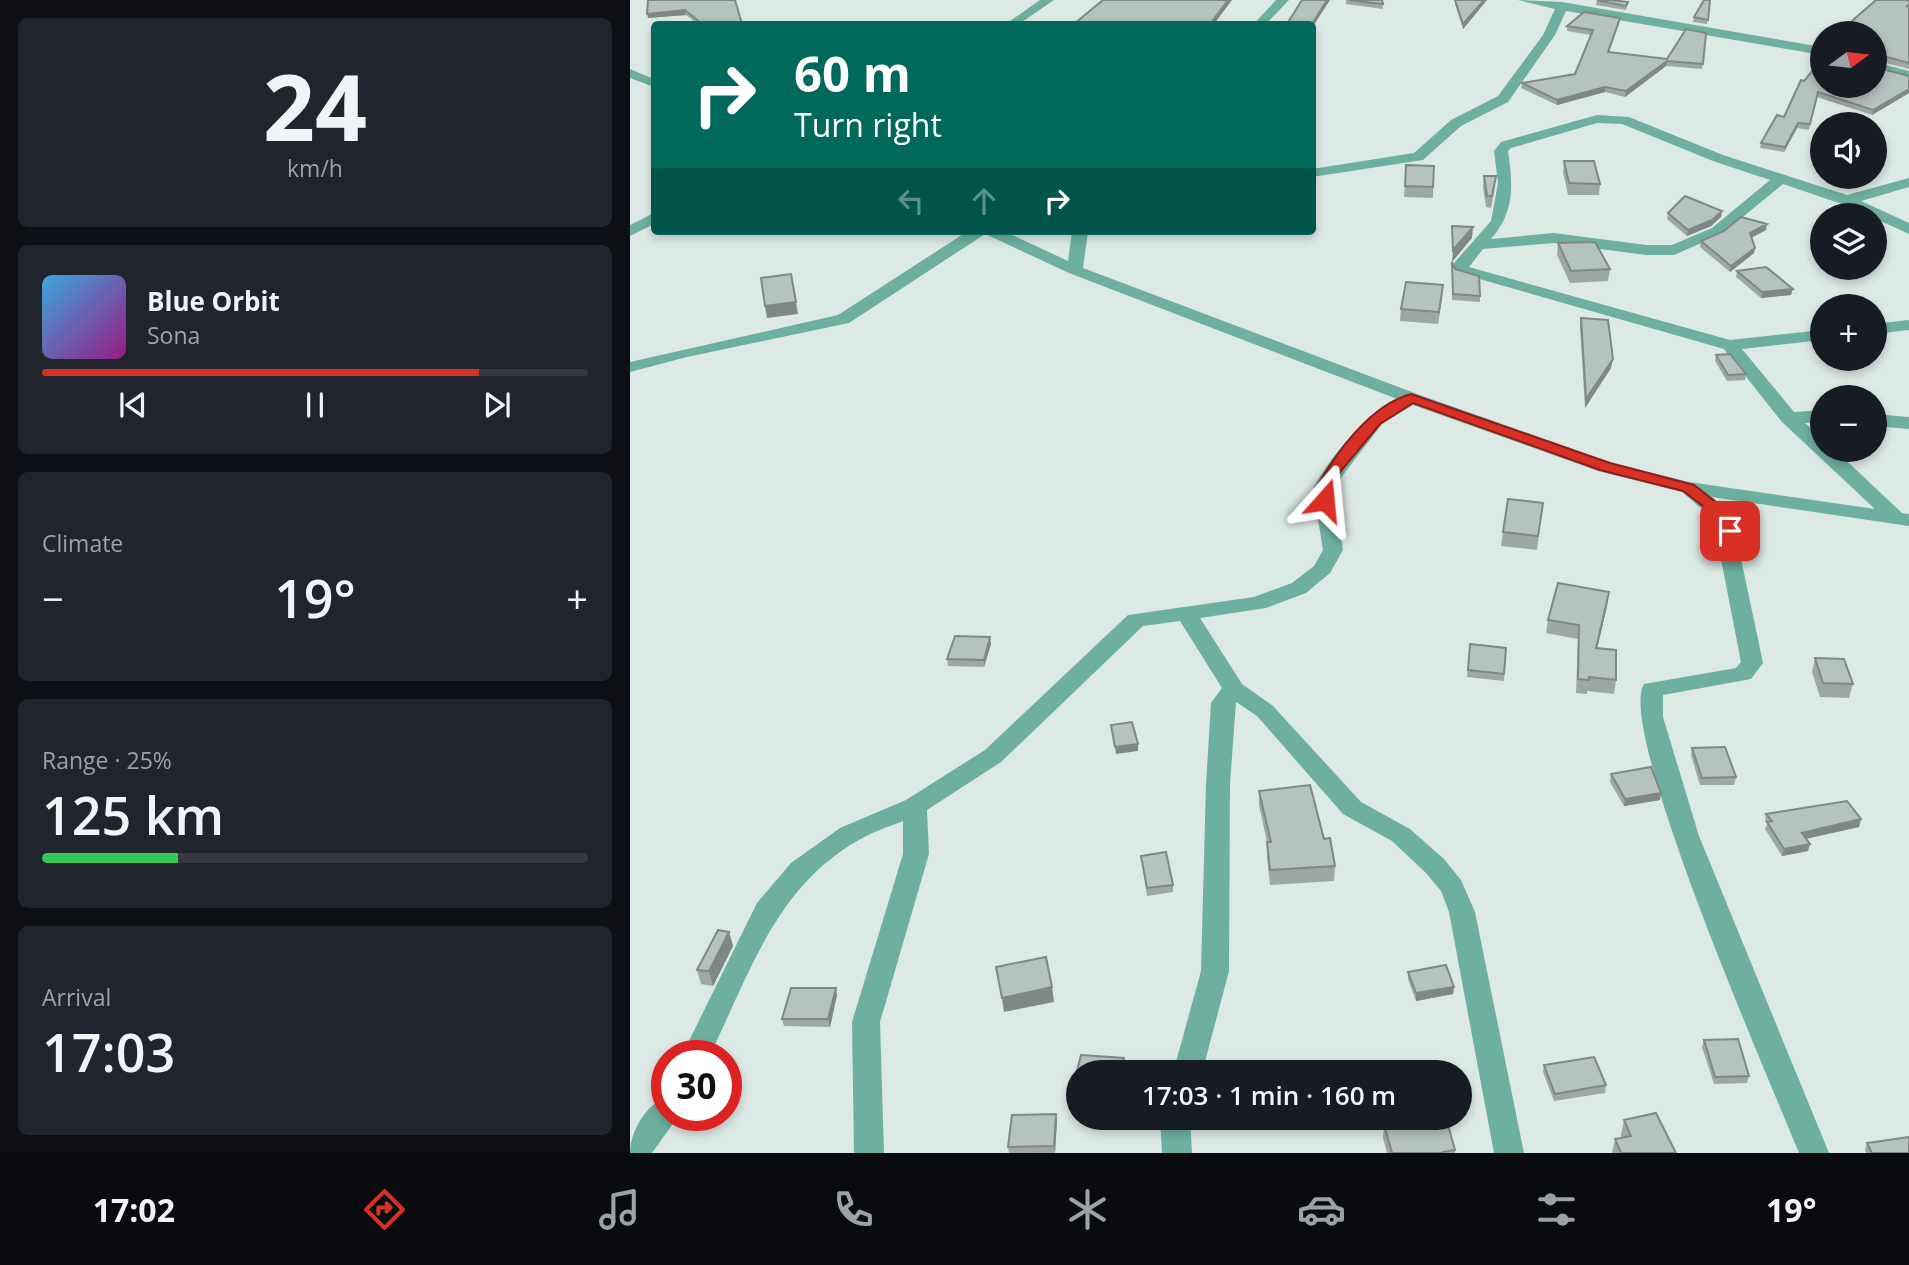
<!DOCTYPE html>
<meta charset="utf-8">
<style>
:root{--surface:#171b24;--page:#20242c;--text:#f1f3f6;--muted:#9ea1a6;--line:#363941;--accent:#d93025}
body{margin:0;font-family:"Open Sans",sans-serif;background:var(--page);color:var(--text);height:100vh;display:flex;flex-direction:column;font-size:26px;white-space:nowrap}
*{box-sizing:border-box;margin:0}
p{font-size:23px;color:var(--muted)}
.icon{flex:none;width:38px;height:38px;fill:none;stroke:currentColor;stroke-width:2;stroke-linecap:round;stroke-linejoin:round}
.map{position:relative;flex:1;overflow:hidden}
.sheet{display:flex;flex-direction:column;gap:18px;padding:18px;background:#0d0f14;width:630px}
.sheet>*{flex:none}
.top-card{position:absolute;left:21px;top:21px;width:665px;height:214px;border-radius:7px;box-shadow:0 4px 10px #0003;background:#00695c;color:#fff;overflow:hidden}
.needle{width:46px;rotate:75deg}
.fabs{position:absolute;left:1180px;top:21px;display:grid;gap:14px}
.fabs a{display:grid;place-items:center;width:77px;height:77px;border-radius:50%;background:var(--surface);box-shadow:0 4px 10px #0003;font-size:35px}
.speed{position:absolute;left:21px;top:1040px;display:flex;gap:14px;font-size:35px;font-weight:700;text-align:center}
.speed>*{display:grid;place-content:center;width:91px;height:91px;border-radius:50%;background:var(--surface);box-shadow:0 4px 10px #0003;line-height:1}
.speed .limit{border:10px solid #d22;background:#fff;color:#111}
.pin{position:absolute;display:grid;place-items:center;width:60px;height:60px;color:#fff;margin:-30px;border-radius:14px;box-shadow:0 4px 10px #0006}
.me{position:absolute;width:77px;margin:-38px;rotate:18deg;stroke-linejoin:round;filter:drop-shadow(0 0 5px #0008)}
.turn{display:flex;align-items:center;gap:24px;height:147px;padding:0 28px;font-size:32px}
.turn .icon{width:91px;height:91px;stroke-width:2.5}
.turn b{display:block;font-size:49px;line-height:60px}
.lanes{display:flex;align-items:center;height:66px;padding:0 28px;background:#0003;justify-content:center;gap:35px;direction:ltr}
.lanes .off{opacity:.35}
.big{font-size:52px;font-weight:600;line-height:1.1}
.sheet .widget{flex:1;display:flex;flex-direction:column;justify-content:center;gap:10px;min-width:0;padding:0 24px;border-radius:10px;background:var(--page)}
.sheet .dial{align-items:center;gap:0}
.dial b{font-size:91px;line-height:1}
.song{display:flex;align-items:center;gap:21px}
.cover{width:84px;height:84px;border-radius:10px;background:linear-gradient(135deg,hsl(200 70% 55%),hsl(310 70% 35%))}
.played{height:7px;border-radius:4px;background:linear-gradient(90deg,var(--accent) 80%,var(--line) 80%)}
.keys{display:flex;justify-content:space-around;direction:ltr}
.heat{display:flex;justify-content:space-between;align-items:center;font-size:38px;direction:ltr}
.charge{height:10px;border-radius:5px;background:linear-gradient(90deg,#34c759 25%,var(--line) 0)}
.trip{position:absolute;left:436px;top:1060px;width:406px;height:70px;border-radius:35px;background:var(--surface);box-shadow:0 4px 10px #0003;font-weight:600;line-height:70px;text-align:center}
.tab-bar{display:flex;height:112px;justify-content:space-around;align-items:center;background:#090b0e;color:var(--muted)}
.tab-bar .icon{width:49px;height:49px}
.tab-bar .current{color:var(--accent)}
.tab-bar b{font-size:32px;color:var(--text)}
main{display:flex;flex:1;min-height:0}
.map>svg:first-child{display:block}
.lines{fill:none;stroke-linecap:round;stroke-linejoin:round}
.street{fill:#6eb0a0;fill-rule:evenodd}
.wall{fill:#9da7a3}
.shaded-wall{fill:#7f8885}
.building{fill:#b6c2be;stroke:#7f8885;stroke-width:2}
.route{fill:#d93025;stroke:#8d1f18;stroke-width:2}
</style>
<main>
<section class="sheet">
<div class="widget dial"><b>24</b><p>km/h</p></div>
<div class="widget">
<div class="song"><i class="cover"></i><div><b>Blue Orbit</b><p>Sona</p></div></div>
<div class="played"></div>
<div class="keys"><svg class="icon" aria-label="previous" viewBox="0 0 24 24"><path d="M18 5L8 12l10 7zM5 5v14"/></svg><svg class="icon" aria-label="pause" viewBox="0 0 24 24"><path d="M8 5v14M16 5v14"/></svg><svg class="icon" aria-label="next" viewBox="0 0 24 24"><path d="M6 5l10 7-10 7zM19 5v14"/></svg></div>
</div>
<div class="widget"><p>Climate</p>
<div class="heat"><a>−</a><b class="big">19°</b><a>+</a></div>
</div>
<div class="widget"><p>Range · 25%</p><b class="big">125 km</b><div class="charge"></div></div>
<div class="widget"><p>Arrival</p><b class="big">17:03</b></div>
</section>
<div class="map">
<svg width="1279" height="1153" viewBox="0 0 1279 1153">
<rect width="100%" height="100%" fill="#dde9e5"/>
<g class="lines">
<path class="street" d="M410 0H424L389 24H376Z
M646 0H659L636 24H624Z
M888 0 932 2 1192 47V55L936 11 925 35 878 102 831 126 793 160 682 177V169L784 153 821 120 868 96 913 35 925 9Z
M1244 62 1279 71V79L1244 70Z
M0 69 24 79V87L0 78Z
M967 115 999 117 1093 155 1217 195 1279 178V187L1231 201 1279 223V234L1244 218V215L1153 184 1092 234 1044 255H1016L924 243 853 249 839 267 1100 340 1192 330V340L1112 349 1164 412 1192 410V422L1175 423 1192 438V450H1205L1272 513 1279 514V526L1082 497 1108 521 1110 554 1133 663 1121 679 1033 695V717L1069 836 1199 1153H1169C1143 1088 985 729 1014 684L1106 668 1111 662 1090 554 1088 523 1052 492 968 471 783 405 752 424 703 488 713 550 700 573 676 593 636 608 570 618 612 684 643 706 731 802 780 829 814 859 831 880 845 912 894 1153H864L819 912 811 891 796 873 762 841 713 814 627 716 606 702 600 784 599 971 572 1073H543L571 971 576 784 581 703 592 688 550 621 513 626 371 762 297 810 299 854 250 1022 254 1153H224L222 1022 273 854V821C258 827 242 832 229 840 146 886 119 975 80 1055H52L127 903 161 863 210 828 276 800 355 750 498 615 624 597 662 583 684 566 693 550 683 488C705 451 730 421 767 399L439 273 355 234 219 323 57 357 0 372V362L208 315 338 231H374L438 261 442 231H458L453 268 787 394 982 463 1059 482 1245 509 1152 422 1094 349 825 272 824 263 861 221 868 183 864 151 871 142ZM967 123 992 124 1083 161 1140 180 1082 228 1042 245H1016L924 233 861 239C885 212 883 185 878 151L881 148Z
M24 213V224L0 236V225Z
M1279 320V330L1244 334V324Z
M1244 414 1279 417V429L1244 426Z
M37 1097V1115H49L47 1118 22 1153H0C0 1132 16 1104 37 1097Z
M530 1118H560L562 1153H532Z"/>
</g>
<path class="wall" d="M18 0 112 24H68L56 15 18 18Z
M716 0H752L753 9 716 4Z
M825 0H857L833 29 825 4Z
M967 0 998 2 996 10 966 5Z
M1080 0 1077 24 1063 22 1064 17Z
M1279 0V69L1244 60V33Z
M990 18 989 23 979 52 1037 59 1076 33 1072 69 1036 66 995 97 975 92 927 105 891 88 892 83 945 74 961 35 937 31V26Z
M1244 67 1279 76V93L1242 115 1187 97 1179 130 1167 128 1154 152 1130 148 1131 143 1154 117 1174 81Z
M934 161 970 184 969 195H938L933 172Z
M776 165 804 166 803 198 774 197Z
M854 176 865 187 861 208 856 207 853 187Z
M1038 213 1091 217 1081 226 1057 236 1037 219Z
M1136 230 1122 237 1125 248 1124 253 1100 272 1070 247 1071 241Z
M508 231H535V235H508Z
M928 243 980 269 978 281 940 283 927 255Z
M822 268 850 296V302L822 300Z
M1107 271 1161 295 1131 298 1106 277Z
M813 285 808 324 770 321 771 309Z
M951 318 981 368 955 408 950 327Z
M1086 355 1116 374 1115 380 1097 381 1085 361Z
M913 503 907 550 871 546 873 532Z
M977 606 967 648 986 680 984 694 957 691V694L946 693 948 639 916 633 918 620Z
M361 644 354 667 318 666 317 659Z
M840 644 876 648 874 681 837 677Z
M1185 658 1223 684 1219 698 1190 697 1182 672Z
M1062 748 1106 777 1104 785H1070L1061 755Z
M981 774 1030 800 994 806 980 782Z
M629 791 694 839 705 866 704 881 640 885 637 857V842L629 805Z
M1136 814 1231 819 1229 827 1176 839 1178 851 1152 856 1135 829 1137 824 1135 821Z
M511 856 543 885V892L517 896Z
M99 932 103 946 83 986 71 984 67 970Z
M778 972 824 987 823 994 786 1001 778 979Z
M207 995 200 1027 154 1026 152 1019Z
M1074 1040 1119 1076 1117 1083 1084 1084 1072 1047Z
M451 1055 494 1058V1065L493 1073H448V1095H444L443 1087Z
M914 1065 976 1085 975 1093 924 1101 913 1072Z
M426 1114 427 1121 425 1153H379L378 1147Z
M994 1120 1046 1153H982L985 1139 992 1138 991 1135Z
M754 1124 825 1150V1153H757L753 1138Z
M1237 1143 1279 1153H1236L1235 1150Z"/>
<path class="shaded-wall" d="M598 0H602L584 24H580Z
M697 0H700L682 28V24Z
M854 0H857L833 29V24Z
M55 10 56 15 18 18 17 14Z
M990 18 989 23 977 57 978 52Z
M1037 61 1036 66 995 97 996 91Z
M975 87V92L927 105V100Z
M1279 89V93L1242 115 1243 110Z
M1168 123 1167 128 1154 152 1155 147Z
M1092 211 1091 217 1081 226 1057 236 1058 230Z
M1137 224 1136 230 1119 239 1120 233Z
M843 227 842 238 822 262 823 250Z
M1125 248 1124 253 1100 272 1101 266Z
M813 285 812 297 808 324 809 312Z
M1163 289 1161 295 1131 298 1132 292Z
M166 302 168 314 137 318 135 306Z
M983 359 981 368 955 408 956 399Z
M979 592 977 606 964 662 966 648Z
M360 637 361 644 354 667V660Z
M508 744V751L486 754 485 747Z
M1031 793 1030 800 994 806 995 799Z
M1231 819 1229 827 1170 840 1172 833Z
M1180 844 1178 851 1152 856 1154 849Z
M99 932 103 946 83 986 79 971Z
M422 987 424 1002 374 1012 372 998Z
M824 987 823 994 786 1001V993Z
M206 988 207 995 200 1027 198 1019Z
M426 1114 427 1121 425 1153 424 1146Z"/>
<path class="building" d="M18 0H105L112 24H72L55 10 17 14Z
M473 0H598L580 24H444Z
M672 0H697L682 24H657Z
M719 0H752L753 4Z
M825 0H854L833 24Z
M967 0H981L998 2 996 6Z
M1074 0H1080L1078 20 1064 17Z
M1246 0H1279V6H1276L1279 7V63L1246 54 1244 56V33H1212L1223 20Z
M954 12 990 18 978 52 1037 59 1056 29 1076 33 1073 64 1037 61 996 91 975 87 927 100 892 83 945 74 963 30 937 26Z
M1192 59V86H1244V66V67L1279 76V89L1243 110 1188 92 1180 124 1168 123 1155 147 1131 143 1147 115 1154 117 1171 80 1174 81Z
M934 161H964L970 184 939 183Z
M776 165 804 166 803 187 775 186Z
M854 176H866L862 196H857Z
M1055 196 1092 211 1082 220 1058 230 1038 213Z
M1111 217 1137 224 1120 233 1125 248 1101 266 1071 241 1094 231Z
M822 226 843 227 823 250Z
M965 242 980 269 941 271 928 243Z
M822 262 825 269 849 276 850 296 823 294Z
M1136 267 1163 289 1132 292 1107 271Z
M161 274 166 302 135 306 131 278Z
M776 282 813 285 809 312 771 309Z
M951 318 978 320 983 359 956 399Z
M1100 354 1116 374 1098 375 1086 355Z
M878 499 913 503 908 536 873 532Z
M928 583 979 592 966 648 986 650V680L959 677V680L948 679 949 625 918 620Z
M325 636 360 637 354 660 317 659Z
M840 644 876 648 874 674 838 670Z
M1185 658 1214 659 1223 684 1193 683Z
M502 722 508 744 485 747 481 725Z
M1095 747 1106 777 1072 778 1062 748Z
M1021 767 1031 793 995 799 981 774Z
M680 785 694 839 700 838 705 866 640 870 637 842H641L629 791Z
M1217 801 1231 819 1172 833 1180 844 1154 849 1137 822 1142 821 1136 814Z
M536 852 543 885 517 888 511 856Z
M88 930 99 932 79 971 67 970Z
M416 957 422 987 372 998 366 967Z
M816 965 824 987 786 993 778 972Z
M161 988H206L198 1019H152Z
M1108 1039 1119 1076 1085 1077 1074 1040Z
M451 1055 494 1058 491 1073H448V1088L443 1087Z
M964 1057 976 1085 925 1094 914 1065Z
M1026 1113 1046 1153H991L985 1139 1001 1136 994 1120Z
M426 1114 424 1146 378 1147 382 1115Z
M794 1118H816L825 1150 813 1152V1153H762L754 1124Z
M1279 1137V1153H1242L1237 1143Z"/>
<path class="route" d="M781 394 980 463 1064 485 1096 510 1105 521 1108 531 1105 534H1094L1086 516 1053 491 970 470 783 403 750 424 710 472 701 488 700 504H689L686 488C706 453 740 405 781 394Z"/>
</svg>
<div class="fabs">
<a><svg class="needle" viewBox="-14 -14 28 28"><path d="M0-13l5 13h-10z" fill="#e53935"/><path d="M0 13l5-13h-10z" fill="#9ea1a6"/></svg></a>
<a><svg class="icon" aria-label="sound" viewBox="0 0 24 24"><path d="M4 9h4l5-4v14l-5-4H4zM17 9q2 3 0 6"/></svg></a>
<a><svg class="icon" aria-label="layers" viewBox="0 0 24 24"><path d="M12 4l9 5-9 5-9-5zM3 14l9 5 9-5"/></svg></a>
<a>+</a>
<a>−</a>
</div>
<div class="speed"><div class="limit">30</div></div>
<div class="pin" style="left:1100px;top:531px;background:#d93025"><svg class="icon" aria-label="arrive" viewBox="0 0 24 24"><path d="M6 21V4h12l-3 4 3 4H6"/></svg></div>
<svg class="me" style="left:695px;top:500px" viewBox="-20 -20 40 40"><path d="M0-17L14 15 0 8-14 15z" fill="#d93025" stroke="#fff" stroke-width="4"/></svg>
<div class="trip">17:03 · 1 min · 160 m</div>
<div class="top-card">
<div class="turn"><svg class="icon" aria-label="right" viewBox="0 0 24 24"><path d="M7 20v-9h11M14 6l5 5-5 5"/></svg><div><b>60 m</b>Turn right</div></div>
<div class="lanes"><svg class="icon off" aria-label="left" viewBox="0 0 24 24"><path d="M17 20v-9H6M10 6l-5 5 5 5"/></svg><svg class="icon off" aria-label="ahead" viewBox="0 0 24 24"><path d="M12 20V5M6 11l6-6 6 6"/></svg><svg class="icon" aria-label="right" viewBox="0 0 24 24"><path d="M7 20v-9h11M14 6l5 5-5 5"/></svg></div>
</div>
</div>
</main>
<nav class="tab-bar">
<b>17:02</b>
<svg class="icon current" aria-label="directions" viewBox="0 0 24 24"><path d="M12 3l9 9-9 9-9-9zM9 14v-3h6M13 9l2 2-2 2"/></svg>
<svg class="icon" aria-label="music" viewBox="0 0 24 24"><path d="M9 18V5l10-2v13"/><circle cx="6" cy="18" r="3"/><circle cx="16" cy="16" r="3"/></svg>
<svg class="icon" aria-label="phone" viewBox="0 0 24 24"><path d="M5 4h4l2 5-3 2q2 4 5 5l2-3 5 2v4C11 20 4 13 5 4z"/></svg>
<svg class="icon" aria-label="climate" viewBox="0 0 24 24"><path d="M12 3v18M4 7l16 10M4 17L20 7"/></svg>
<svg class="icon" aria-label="car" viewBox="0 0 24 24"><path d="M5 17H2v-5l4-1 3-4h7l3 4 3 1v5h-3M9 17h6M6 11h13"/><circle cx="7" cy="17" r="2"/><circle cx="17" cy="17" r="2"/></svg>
<svg class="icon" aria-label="filters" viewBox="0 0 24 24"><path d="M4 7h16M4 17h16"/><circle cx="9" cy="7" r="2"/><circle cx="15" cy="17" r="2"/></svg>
<b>19°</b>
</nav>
